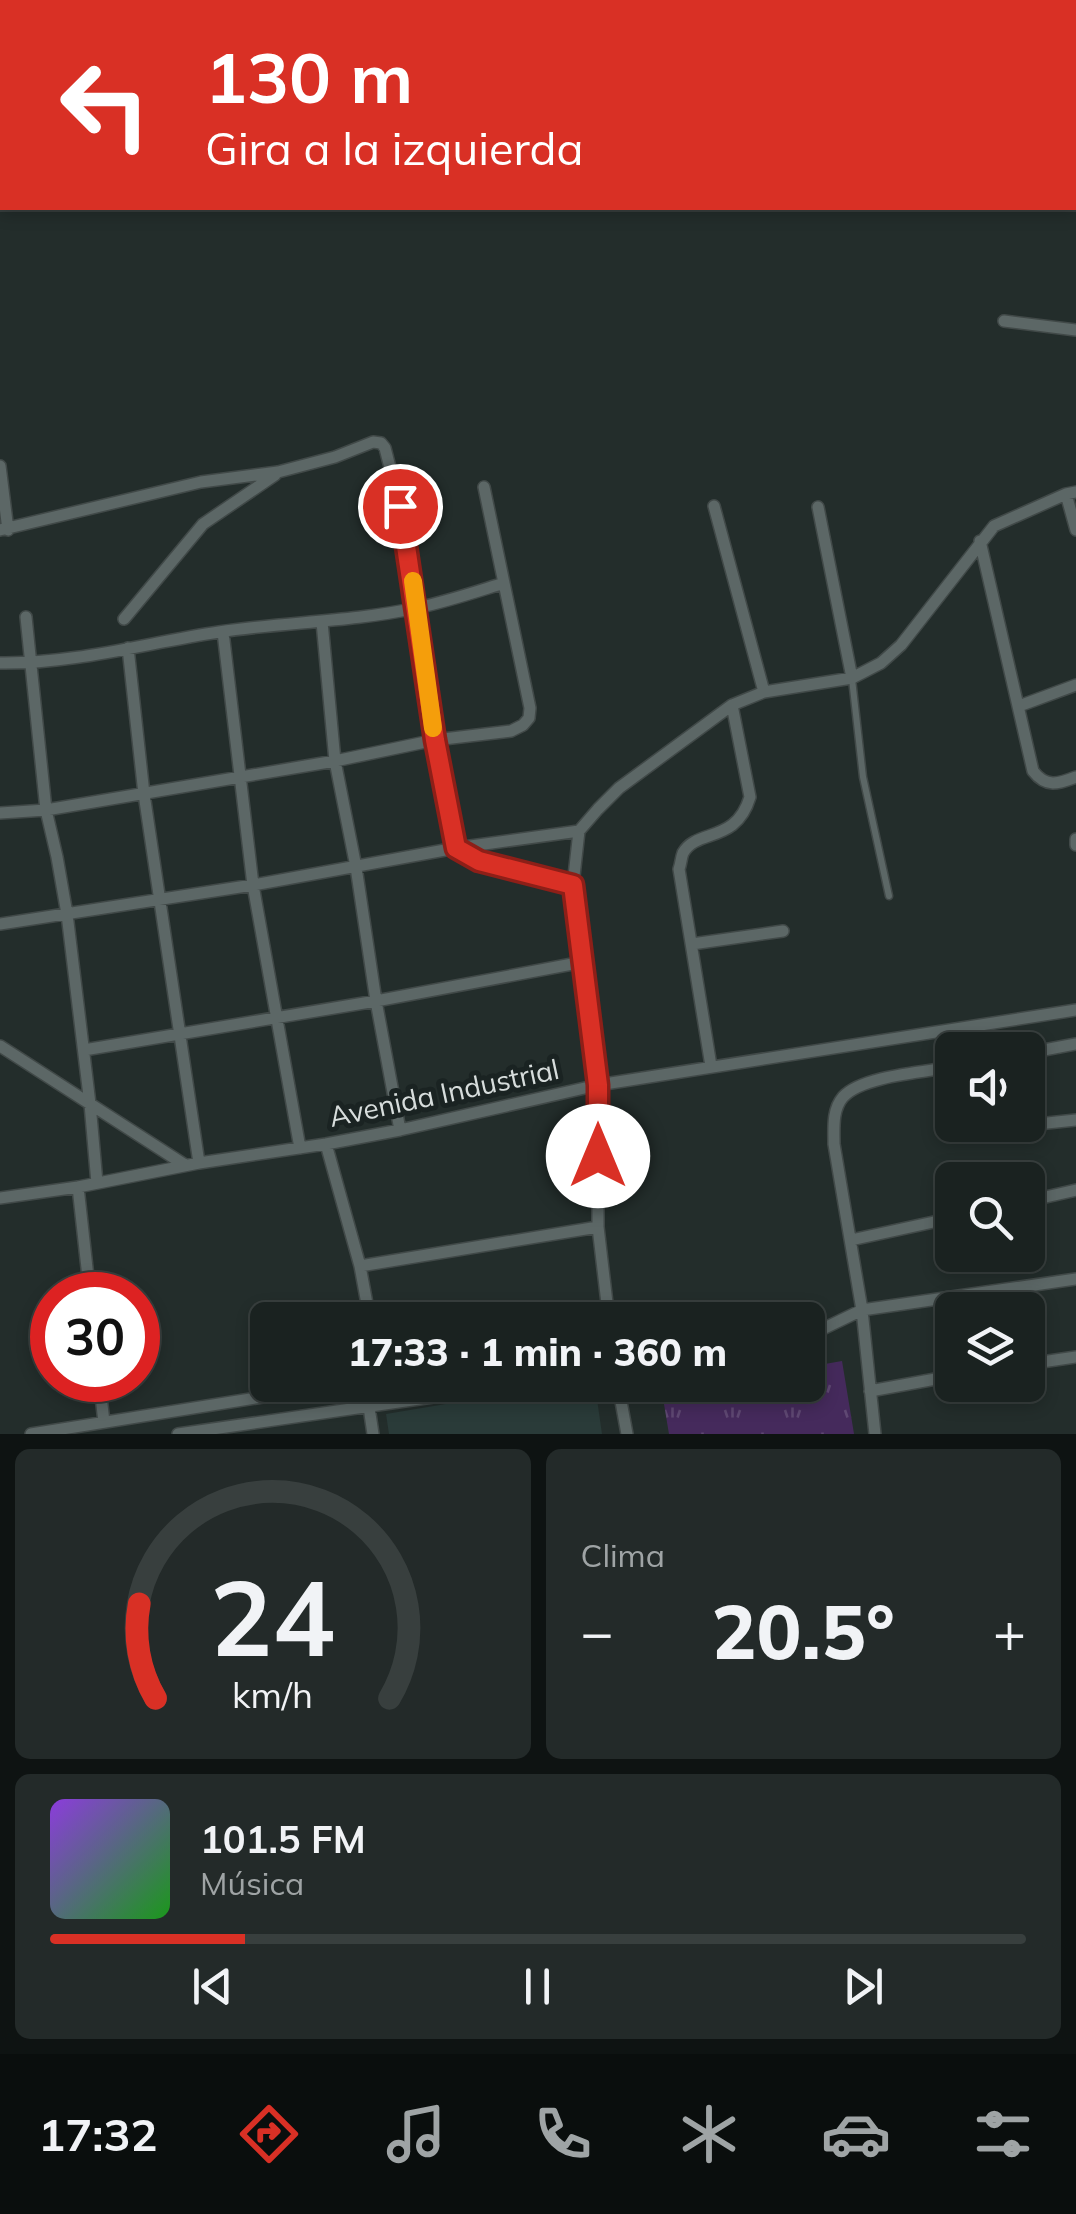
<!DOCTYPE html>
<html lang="es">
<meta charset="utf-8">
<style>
:root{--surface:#1a2220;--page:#232a29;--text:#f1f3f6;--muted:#9fa4a5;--line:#383f3e;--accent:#d93025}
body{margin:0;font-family:Mulish,sans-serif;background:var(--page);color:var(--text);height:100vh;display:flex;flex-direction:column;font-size:38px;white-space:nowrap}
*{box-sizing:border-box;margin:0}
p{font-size:32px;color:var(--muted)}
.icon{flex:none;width:55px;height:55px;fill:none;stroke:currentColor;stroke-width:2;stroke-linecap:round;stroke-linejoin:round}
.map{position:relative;height:1434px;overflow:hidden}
.sheet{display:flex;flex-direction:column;gap:15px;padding:15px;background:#0e1312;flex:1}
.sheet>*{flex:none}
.banner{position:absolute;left:0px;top:0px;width:1078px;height:210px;box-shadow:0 5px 15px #0003,0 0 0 2px var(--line);background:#d93025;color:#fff;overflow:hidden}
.tools{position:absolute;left:935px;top:1032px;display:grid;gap:20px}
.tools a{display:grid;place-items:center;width:110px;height:110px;border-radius:15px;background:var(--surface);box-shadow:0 5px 15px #0003,0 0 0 2px var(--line);font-size:50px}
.speed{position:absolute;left:30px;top:1272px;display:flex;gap:20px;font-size:50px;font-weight:700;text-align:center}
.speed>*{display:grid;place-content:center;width:130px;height:130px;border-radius:50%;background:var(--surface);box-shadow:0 5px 15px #0003,0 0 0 2px var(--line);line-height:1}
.speed .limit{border:15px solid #d22;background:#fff;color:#111}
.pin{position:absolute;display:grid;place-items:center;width:85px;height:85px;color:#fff;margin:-42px;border:5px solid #fff;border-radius:50%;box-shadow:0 2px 10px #0007}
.me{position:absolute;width:110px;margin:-55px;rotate:0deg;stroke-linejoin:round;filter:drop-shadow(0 0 8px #0008)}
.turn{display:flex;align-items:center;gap:35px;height:210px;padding:0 40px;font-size:45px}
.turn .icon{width:130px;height:130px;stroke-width:2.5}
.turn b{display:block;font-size:70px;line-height:85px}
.big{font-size:75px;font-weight:800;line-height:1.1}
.sheet .widget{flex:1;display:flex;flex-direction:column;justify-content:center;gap:15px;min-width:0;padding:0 35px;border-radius:15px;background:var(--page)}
.sheet .dial{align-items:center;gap:0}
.dial svg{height:260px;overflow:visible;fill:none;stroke:var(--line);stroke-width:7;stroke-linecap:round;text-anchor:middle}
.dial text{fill:var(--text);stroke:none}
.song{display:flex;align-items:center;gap:30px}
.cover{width:120px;height:120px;border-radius:15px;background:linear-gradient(135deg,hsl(270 70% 55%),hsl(120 70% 35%))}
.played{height:10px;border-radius:5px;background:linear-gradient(90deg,var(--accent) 20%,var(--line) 20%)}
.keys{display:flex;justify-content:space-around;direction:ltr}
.heat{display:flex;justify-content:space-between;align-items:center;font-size:55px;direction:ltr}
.sheet .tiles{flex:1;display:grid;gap:15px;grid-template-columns:1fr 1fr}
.widget:last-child{grid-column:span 2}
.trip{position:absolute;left:250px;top:1302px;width:575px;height:100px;border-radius:15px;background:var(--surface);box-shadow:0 5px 15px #0003,0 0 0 2px var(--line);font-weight:800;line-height:100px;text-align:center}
.tabs{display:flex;height:160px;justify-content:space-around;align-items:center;background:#0a0e0d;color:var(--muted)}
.tabs .icon{width:70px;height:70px}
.tabs .active{color:var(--accent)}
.tabs b{font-size:45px;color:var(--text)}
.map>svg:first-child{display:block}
.built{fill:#2a3b39}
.grass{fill:url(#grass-tufts)}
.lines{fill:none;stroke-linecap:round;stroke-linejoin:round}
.lane-casing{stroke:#414948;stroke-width:9}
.street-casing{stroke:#414948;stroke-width:14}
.path{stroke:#626a69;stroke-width:2.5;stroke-dasharray:8 8;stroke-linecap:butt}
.lane{stroke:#5c6766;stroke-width:6}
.street{stroke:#5c6766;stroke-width:11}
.route-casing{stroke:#8d1f18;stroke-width:25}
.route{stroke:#d93025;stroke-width:18}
.slow{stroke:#f59e0b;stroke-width:18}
.labels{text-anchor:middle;stroke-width:10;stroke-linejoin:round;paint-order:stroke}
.street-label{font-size:28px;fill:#d7dddc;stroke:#1a2322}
</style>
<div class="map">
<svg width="1076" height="1434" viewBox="0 0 1076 1434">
<defs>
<pattern id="grass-tufts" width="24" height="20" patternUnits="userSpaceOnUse" patternTransform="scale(2.5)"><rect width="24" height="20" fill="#452a5c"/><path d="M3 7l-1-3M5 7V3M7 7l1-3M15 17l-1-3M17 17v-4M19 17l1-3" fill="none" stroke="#5f4873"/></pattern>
</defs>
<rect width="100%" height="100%" fill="#232d2b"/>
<path class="built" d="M559 1385H595L602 1434H389L386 1414Z"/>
<path class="grass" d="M842 1361 854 1434H669L662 1392 701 1385H808V1367Z"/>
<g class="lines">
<defs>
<path id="lane" d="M852 679 863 777 889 896"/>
<path id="street" d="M11 0V2
M241 0V2
M341 0V2
M901 0V2
M1006 0 1007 2
M0 28H2
M1075 54 1076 55
M0 131 2 130
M1075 175H1076
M1004 321 1076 330
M0 466 8 530
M1066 494 1076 530
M714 506 764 692
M818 507 852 678
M0 530 201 482 278 472 335 457 373 442 381 443 385 448 400 506 435 740 456 848 479 861 573 885
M980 541 1033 771C1046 788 1058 784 1076 777
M26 617 46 810 57 857 67 914 90 1104 97 1183
M124 619 203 524 275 475
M322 622 335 761 356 867 376 1001 400 1130
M223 632 253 885 300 1148
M128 648 144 794 199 1163
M0 663C74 664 146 643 219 632 284 622 351 622 416 608 446 602 475 592 504 583
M1019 706 1076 685
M0 813 46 810 335 761 435 740 511 731 523 725 529 718 530 708 484 487
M1076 839V845
M0 924 253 885 456 848 579 831
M692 944 783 931
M0 1046 185 1165
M84 1050 376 1001 583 962
M1028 1053 1076 1044
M711 1066 679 869C681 864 681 858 683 853 697 828 736 844 750 797L732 705
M1028 1125 1076 1120
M1014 1126 1024 1125
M326 1144 360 1266 370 1320
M78 1187 90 1295
M0 1198 78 1187 199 1163 326 1144 400 1130 598 1085 1076 1010
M1028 1201 1076 1190
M851 1240 952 1218
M360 1266 598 1227
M609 1320 598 1227V1085L573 885 579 831 598 809 619 788 732 705 764 692 852 678 881 663 901 645 994 526 1066 494 1076 492
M808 1336 862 1310 1076 1279
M1028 1364 1076 1357
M99 1380 104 1422
M618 1385 627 1434
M870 1391 952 1376
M369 1407 373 1434
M31 1434 337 1385
M178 1434 516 1385
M875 1434 862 1310 834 1144C834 1128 832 1110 843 1097 862 1076 925 1072 952 1067"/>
</defs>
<use href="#lane" class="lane-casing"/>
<use href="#street" class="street-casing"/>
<path class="path" d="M138 0V2"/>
<use href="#lane" class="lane"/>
<use href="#street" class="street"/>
</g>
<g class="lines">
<defs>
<path id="route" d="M400 506 435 740 456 848 479 861 573 885 598 1085V1156"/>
</defs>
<use href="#route" class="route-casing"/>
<use href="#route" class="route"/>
<path class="slow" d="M413 581 433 728"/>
</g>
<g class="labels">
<g class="street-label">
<text transform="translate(444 1093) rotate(-12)" y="10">Avenida Industrial</text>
</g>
</g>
</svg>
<div class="tools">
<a><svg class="icon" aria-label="sound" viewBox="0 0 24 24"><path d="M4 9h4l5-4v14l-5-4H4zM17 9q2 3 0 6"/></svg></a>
<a><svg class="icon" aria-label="search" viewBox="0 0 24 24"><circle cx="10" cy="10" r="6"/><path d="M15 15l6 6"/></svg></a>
<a><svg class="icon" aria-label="layers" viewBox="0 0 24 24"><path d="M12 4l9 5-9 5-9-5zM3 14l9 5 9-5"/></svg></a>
</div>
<div class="speed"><div class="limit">30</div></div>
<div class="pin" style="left:400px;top:506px;background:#d93025"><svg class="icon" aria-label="arrive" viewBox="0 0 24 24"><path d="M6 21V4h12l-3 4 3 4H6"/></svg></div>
<svg class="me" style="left:598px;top:1156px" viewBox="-20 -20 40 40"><circle r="19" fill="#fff"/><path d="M0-13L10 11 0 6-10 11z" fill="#d93025"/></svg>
<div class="trip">17:33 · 1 min · 360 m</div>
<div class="banner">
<div class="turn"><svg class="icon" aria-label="left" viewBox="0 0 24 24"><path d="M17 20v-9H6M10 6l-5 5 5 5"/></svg><div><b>130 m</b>Gira a la izquierda</div></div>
</div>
</div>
<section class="sheet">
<div class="tiles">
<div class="widget dial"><svg viewBox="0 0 100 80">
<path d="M14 69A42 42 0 1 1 86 69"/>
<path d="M14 69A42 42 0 0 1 9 40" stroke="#d93025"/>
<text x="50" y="56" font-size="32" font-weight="700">24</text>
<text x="50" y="72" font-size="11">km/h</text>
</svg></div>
<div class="widget"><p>Clima</p>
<div class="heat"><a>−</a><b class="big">20.5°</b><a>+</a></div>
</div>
<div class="widget">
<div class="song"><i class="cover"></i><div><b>101.5 FM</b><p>Música</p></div></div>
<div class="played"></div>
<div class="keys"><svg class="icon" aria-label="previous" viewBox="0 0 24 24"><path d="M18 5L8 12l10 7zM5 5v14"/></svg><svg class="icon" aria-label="pause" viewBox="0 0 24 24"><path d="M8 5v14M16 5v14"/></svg><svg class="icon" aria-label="next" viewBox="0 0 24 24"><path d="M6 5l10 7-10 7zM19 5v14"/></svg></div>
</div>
</div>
</section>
<nav class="tabs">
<b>17:32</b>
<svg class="icon active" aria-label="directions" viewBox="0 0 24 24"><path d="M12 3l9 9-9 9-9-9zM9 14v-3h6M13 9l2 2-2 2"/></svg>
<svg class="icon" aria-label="music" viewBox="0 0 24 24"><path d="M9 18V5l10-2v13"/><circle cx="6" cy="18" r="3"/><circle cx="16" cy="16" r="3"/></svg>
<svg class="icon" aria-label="phone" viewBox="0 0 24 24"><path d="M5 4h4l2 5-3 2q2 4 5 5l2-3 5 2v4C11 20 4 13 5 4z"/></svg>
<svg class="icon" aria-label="climate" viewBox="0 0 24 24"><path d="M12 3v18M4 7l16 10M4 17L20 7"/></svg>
<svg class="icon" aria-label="car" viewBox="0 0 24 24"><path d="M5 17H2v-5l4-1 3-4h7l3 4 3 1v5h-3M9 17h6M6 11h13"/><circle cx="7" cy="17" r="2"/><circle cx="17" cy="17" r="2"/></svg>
<svg class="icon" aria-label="filters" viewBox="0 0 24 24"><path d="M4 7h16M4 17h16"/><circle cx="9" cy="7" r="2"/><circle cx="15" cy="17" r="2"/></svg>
</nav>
